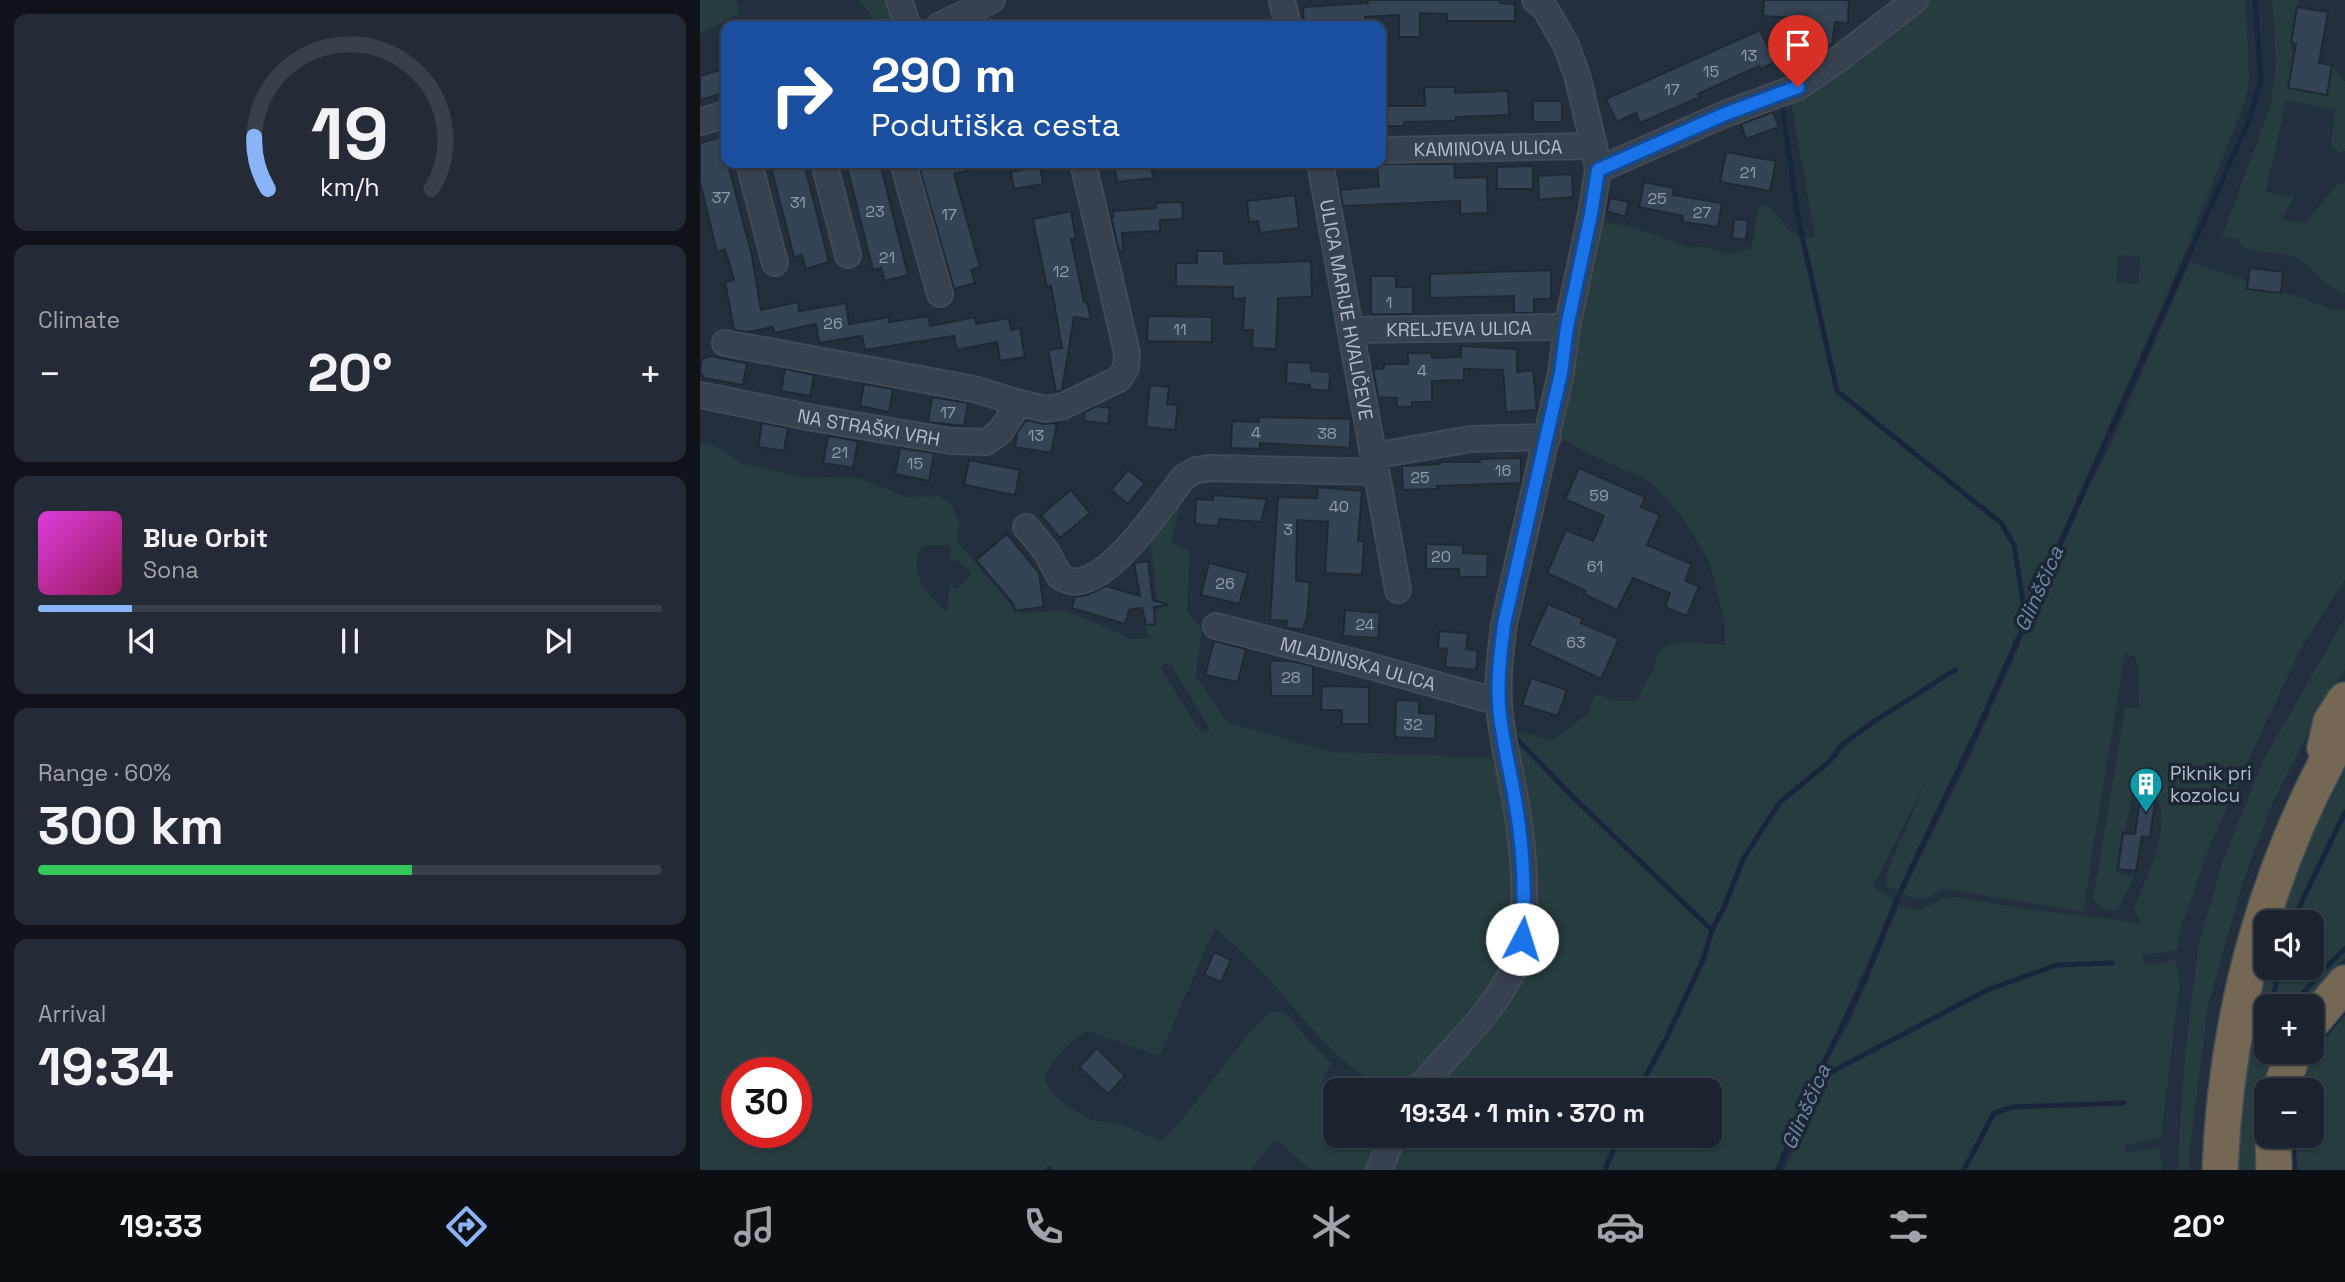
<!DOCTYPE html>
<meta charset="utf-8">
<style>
:root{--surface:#1b232e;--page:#242b36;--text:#f1f3f6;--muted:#a0a4aa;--line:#39404a;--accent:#8ab4f8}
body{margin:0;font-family:"Space Grotesk",sans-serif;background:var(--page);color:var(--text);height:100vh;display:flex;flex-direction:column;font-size:26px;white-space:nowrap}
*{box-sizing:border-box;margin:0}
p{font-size:23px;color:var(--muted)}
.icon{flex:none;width:38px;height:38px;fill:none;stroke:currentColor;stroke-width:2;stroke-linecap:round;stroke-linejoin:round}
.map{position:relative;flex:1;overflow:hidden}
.details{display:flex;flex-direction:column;gap:14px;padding:14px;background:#0f1319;width:700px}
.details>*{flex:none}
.banner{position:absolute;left:21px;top:21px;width:665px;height:147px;border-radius:14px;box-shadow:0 2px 5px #0004,0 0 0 2px var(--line);background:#1a4fa0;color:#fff;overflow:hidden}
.controls{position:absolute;left:1554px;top:910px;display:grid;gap:14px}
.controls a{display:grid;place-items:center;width:70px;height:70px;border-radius:14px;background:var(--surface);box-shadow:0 2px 5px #0004,0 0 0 2px var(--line);font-size:35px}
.speed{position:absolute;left:21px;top:1057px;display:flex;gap:14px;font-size:35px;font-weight:700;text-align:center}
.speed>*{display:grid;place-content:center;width:91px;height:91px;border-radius:50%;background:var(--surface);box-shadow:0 2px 5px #0004,0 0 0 2px var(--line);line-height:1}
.speed .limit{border:10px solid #d22;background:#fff;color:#111}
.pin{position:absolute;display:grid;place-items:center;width:60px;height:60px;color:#fff;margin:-72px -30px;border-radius:50% 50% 50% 0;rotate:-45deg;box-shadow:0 0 7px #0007}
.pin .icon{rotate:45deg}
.me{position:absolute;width:77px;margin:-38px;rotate:5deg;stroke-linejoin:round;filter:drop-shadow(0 0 5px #0008)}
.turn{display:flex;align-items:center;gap:24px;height:147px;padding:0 35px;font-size:32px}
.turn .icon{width:91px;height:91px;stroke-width:2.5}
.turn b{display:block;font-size:49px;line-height:60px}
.big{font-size:52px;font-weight:700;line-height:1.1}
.details .widget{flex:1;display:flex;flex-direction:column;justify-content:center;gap:10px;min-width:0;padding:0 24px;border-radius:14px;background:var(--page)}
.details .dial{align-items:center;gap:0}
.dial svg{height:182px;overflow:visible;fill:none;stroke:var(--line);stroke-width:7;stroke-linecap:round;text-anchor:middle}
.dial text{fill:var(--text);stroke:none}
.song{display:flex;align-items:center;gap:21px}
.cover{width:84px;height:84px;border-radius:10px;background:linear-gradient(135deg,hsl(300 70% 55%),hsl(330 70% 35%))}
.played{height:7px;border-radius:4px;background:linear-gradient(90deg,var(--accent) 15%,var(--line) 15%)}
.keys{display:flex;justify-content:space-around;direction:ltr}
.heat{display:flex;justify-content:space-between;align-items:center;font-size:38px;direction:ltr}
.charge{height:10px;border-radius:5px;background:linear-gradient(90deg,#34c759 60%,var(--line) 0)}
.trip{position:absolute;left:623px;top:1078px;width:399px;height:70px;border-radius:14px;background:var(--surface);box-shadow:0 2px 5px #0004,0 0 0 2px var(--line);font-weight:700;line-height:70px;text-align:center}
.menu{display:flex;height:112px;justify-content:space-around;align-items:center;background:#0b0e12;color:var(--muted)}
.menu .icon{width:49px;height:49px}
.menu .active{color:var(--accent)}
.menu b{font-size:32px;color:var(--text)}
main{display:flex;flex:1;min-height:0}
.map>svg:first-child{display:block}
.green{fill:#263c3f;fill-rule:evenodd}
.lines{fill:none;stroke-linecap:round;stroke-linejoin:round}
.stream{stroke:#17263c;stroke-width:5}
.building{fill:#364354;stroke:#1f2835;stroke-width:2}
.minor-casing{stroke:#414a57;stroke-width:28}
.highway-casing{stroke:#434c59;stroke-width:38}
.minor{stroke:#38414e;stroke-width:24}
.highway{stroke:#746855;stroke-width:35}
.route-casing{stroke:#114b97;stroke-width:18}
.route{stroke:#1a73e8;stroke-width:12}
.labels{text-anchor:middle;stroke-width:7;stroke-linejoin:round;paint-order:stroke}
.number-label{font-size:16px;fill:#929caa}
.street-label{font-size:19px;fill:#b4bcc9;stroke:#1d2633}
.poi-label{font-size:19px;fill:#b4bcc9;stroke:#1d2633;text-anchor:start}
.water-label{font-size:21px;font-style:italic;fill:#6d86a8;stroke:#1d2633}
</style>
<main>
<section class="details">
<div class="widget dial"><svg viewBox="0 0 100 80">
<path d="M14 69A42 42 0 1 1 86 69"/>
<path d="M14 69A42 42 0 0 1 8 46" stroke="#8ab4f8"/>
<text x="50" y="56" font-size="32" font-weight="700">19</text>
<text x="50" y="72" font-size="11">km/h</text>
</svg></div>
<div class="widget"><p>Climate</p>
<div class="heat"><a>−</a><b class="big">20°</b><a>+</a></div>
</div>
<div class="widget">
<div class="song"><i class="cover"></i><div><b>Blue Orbit</b><p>Sona</p></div></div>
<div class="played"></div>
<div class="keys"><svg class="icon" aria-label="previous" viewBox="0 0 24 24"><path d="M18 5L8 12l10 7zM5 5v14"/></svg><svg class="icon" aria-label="pause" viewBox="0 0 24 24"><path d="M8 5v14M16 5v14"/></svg><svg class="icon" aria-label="next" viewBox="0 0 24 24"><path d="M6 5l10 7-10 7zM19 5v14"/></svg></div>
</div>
<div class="widget"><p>Range · 60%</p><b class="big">300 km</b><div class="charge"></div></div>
<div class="widget"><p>Arrival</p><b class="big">19:34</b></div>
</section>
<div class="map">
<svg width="1645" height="1170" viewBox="0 0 1645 1170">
<rect width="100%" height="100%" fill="#242f3e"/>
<path class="green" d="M0 0H36L40 13 0 34Z
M158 0H187L195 26H178L169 12Z
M1227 0H1546L1549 81 1546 100 1488 245 1437 363 1275 729 1198 891 1186 886 1188 870 1228 777 1173 887 1188 895 1194 902 1119 1073 1150 1022 1199 906 1221 910 1243 899 1254 897 1320 908 1441 923 1434 909C1448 873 1473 828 1455 790L1434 786 1425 831H1422L1416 872 1434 877 1418 910C1407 912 1398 908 1393 898L1425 707 1439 708 1438 669 1435 657 1425 653 1383 912 1244 889C1229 897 1219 904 1203 893L1271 756 1390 483 1407 453 1490 262 1602 298 1633 310H1645V579L1599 652 1542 774 1509 848 1480 931 1477 950 1441 956 1446 965 1476 960 1480 983 1461 1137 1424 1146 1427 1152 1459 1148 1463 1170H1084L1112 1112 1114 1083 1074 1170H687L700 1136H1010V1090H726L816 981 808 741 824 732 851 741 888 714 895 693 914 701 938 700C941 688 947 680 953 670 956 664 956 656 961 650 973 637 1009 644 1025 645V625L1009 561 981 515 951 482 883 451 856 435 898 225 903 221 942 230 990 248 1003 246 1027 254 1051 249 1059 207 1065 205C1087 219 1086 242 1115 237L1090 97ZM1419 255 1441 257 1438 284 1416 282Z
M1572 0H1598L1591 43 1593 59 1589 88 1627 95 1632 65 1645 82V151L1639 152 1631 146 1635 110 1586 100 1566 192 1594 197 1581 220 1605 223 1635 187 1645 181V293C1619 285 1617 267 1597 258 1578 250 1556 256 1539 244V239L1522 237 1571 104 1576 61Z
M0 444H9L27 452 40 463 102 477 159 478 206 497 238 496 250 502 259 521 258 542 318 613 366 610 431 639 449 638 442 614 458 611 449 527 484 488 471 543 490 551 487 611 502 628 496 676 527 722 631 752 737 755 757 758H798L808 790 816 937 793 992 708 1090C660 1095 603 1017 574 985 555 965 536 946 515 928L459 1056 387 1031C367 1043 354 1057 344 1078L351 1092 366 1106 392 1120 422 1125 462 1141 480 1122 546 1037 571 1012 579 1011 589 1016 609 1041 631 1063 623 1081 624 1090 632 1095 635 1093V1136H685L671 1170H611L578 1141H574L551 1170H0ZM230 545H251L250 559 259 562 272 573 256 590 250 585 247 612C228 594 207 574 222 547ZM469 662 510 729 501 733 460 667ZM37 1073H96V1132H37Z
M1645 618V670L1613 724 1571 806 1543 882 1508 1006 1490 1149V1170H1477L1485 1054 1498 947 1523 860 1564 759Z
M1645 762V958L1632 970 1605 1006H1566V1052H1576C1563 1090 1556 1130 1559 1170H1537C1539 1099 1552 1030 1565 961L1566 968H1612V922H1578L1622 808Z
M1645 1005V1170H1588V1136H1612V1090H1596C1609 1054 1618 1034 1645 1005Z"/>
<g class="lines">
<path class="stream" d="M1082 105 1099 223 1137 391 1301 523 1314 545 1326 619
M816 738 872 796 1012 930
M1592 922 1645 812
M1571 1006 1580 968
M1592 1006 1622 971 1645 949
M1563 1046 1566 1031
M1608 1061 1615 1046 1645 1011
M1116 1080 1287 990 1357 965 1412 963
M938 1090 967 1037 1003 960 1012 930 1025 905 1043 859 1080 802 1130 761 1142 745 1173 722 1255 670
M1592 1136 1595 1170
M349 1169 350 1170
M905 1170 919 1136
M1078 1170 1115 1081 1166 977 1200 892 1278 729 1549 120 1561 80 1555 0
M1264 1170 1294 1113 1313 1107 1424 1103"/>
</g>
<path class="building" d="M667 0H800V3L815 4V21H747V14L720 13V37H699V15L665 17V26H604L603 7 668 3Z
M1064 0H1149L1148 23 1135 22 1132 45 1089 41 1091 18 1063 16Z
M1597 7 1628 12 1619 63 1632 65 1627 95 1588 88 1596 44 1591 43Z
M1060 30 1075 62 1061 69 1059 66 998 94 1000 97 940 123 936 113 917 122 906 99Z
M26 68V92L0 100V76Z
M724 87H755V93L808 91 809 115 756 117V121L704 122V126H681V106H725Z
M833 101H862V122H833Z
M1073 112 1079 127 1046 139 1041 124Z
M21 137 52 256 61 310 98 302 99 311 146 303 149 324 189 317V322L228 316 230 326 275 317 276 324 309 318 311 330 320 328 325 357 300 361 297 342 257 350 254 336 165 350 162 336 119 343 116 324 74 333 73 327 47 332 34 330 25 282 34 280 25 249 17 252 0 182V143Z
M1026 152 1076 161 1070 191 1020 182Z
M70 163H104L129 262 106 269 102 255 94 257Z
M146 163H180L208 275 185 281 181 268 173 270Z
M218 163H280V168L254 174 280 267 271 270 275 283 254 289Z
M414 163H451L453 178 417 182Z
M677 164H754L755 178 787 177 788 213 760 214V201L643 206 640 190 679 186Z
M340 166 343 184 314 189 311 172Z
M833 166V189H797V167Z
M872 174 873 197 839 200 838 176Z
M944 182 974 188 973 195 1022 203 1018 227 982 222 983 216 939 207Z
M595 195 599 228 560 233 558 221 549 222 547 201Z
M910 198 929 202 925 217 907 211Z
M482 202 483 219 460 220V231L422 233 423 251H419L411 217H413V211L456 208V203Z
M371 211 376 238 371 239 384 302H387L391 320 374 317 362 390 356 392 348 350 362 348 351 286 347 287 333 219Z
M1034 219 1048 220 1046 240 1032 238Z
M497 251H524V264L611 261 612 297 578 298 576 349 552 348 553 330H543L545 298 533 299V287L476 286V263H497Z
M1550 268 1583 272 1581 293 1547 289Z
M851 270V299H834V313H814V296L730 298V274Z
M671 276H696V287H713V314H671Z
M448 316 512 317V342L447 341Z
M761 346 817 349V372L833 370 837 410 806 412 803 370 764 369V380L732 381V402H712V407H697V398L678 397 673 368 683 369 685 364H708V353H732V358L761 357Z
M9 356 47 363 43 385 4 378 0 371 2 359Z
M587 362 611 363V371L630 372 629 391 610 389V385L586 383Z
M85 369 114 375 110 396 81 391Z
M164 384 193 389 189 412 160 406Z
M450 385 469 387 467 404 478 405 475 430 446 427Z
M232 397 268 403 264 426 228 422Z
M397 406 410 408 408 424 384 421 385 412Z
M559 417 651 419 650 448 560 443V449L531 448 532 421 559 422Z
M326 420 343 424 357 423 351 453 315 447 317 433Z
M62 423 88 428 84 451 58 447Z
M128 436 158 441 153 468 123 463Z
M200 448 234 453 229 481 195 474Z
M821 458V483L737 486 738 489 703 490 702 466 740 464V462H780V459Z
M269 460 320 470 315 495 264 485Z
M879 468 945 497 941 507 960 515 947 545 992 564 985 581 999 586 987 616 965 607 970 593 933 578 917 610 884 594 886 591 847 573 866 530 893 541 904 516 865 499Z
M428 470 445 483 428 504 411 490Z
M618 487 662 491 658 541H664L662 575 625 573 628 522 597 520 596 581 610 582 607 617 603 629 586 628 587 621 570 620 578 497 617 498Z
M371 490 390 513 360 538 341 515Z
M513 495 567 499 561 522 519 519 518 526 495 524 496 499 513 500Z
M307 534 339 573 344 607 315 611 314 605 276 560Z
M726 544 763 545V553L788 554 787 577H759V569H726Z
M448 561 453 600 468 605 454 607 455 624 446 625 442 608 429 610 425 624 372 608 375 597 387 595 406 586 440 596 434 563Z
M509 563 548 573 539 604 501 595Z
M848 604 883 619 881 623 919 639 901 679 829 645Z
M645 610 680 613 678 638 643 636Z
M739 631 768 633 766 649 778 651 776 670 745 667 747 649 738 648Z
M514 641 546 649 538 682 505 675Z
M570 661H591L613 666V696H571Z
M831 678 867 690 858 716 822 705Z
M622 686 669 687V724H642V710H621Z
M696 700 719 701V713L736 714 735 739 695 737Z
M1441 793 1456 795 1450 837 1442 836 1436 871 1418 869 1423 833 1435 834Z
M514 952 531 960 521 982 504 975Z
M397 1048 425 1076 408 1094 379 1067Z"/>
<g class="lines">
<defs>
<g id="minor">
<path d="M199 0 208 26"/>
<path d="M582 0 588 26"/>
<path d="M239 26 292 0"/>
<path d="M0 122 26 114"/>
<path id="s1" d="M681 150 894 146"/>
<path d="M49 163 75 263"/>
<path d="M124 163 148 255"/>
<path d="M203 163 240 294"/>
<path id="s2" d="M620 163 698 590"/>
<path d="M898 170 1025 114 1098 87 1140 58 1215 0"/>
<path id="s3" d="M651 330 867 327"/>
<path d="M25 343 274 389 319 403 346 409 363 406 419 379 426 368 427 353 383 163"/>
<path id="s4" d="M0 395 113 418 251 441 286 442 300 432 319 403"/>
<path d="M673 456 771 439 848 437"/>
<path d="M326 527 346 551 360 577C367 580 373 583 381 581 417 573 461 506 484 477L496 470 512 468 675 472"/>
<path id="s5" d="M516 626 659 663 798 702"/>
<path d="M718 1090C750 1050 792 1015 814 968 820 954 822 937 823 921 827 881 822 839 815 799 810 767 801 736 799 704 797 677 801 650 804 624L861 373 867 327 891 214 898 170 894 146 877 75 866 45 846 10 835 0"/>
<path d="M679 1170 693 1136"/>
</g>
<path id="highway" d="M1625 748 1631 722 1645 700
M1612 1022 1645 983
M1580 1090 1594 1052
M1573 1136 1574 1170
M1520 1170C1526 1015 1567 863 1645 729"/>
</defs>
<use href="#minor" class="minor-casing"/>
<use href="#highway" class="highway-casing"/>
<use href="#minor" class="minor"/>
<use href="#highway" class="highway"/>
</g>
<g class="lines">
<defs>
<path id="route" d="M822 939C826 892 823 846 815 800 810 768 801 736 799 704 797 678 801 650 804 624L861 373 867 327 891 214 898 170 1025 114 1098 87"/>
</defs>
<use href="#route" class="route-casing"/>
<use href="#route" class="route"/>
</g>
<defs>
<symbol id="building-pin" viewBox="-11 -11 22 30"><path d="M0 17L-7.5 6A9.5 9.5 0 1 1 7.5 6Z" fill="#0f9aa8" stroke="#1d2633"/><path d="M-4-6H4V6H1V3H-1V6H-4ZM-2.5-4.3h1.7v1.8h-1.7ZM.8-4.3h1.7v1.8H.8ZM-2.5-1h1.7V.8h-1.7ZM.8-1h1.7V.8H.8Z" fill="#fff"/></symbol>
</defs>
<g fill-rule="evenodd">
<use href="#building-pin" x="1427" y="765" width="38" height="52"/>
</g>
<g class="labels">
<g class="number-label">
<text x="1049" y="61">13</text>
<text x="1011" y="77">15</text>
<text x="972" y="95">17</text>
<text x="1048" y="178">21</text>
<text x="21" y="203">37</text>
<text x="957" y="204">25</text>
<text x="98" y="208">31</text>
<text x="175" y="217">23</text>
<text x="1002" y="218">27</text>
<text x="249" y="220">17</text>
<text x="187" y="263">21</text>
<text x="361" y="277">12</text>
<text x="689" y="308">1</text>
<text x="133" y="329">26</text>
<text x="480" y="335">11</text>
<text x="722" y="376">4</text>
<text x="248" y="418">17</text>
<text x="556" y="438">4</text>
<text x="627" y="439">38</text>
<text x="336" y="441">13</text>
<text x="140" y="458">21</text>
<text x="215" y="469">15</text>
<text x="803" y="476">16</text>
<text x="720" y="483">25</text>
<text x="899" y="501">59</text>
<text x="639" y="512">40</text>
<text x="588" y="535">3</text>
<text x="741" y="562">20</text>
<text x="895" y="572">61</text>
<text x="525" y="589">26</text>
<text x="665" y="630">24</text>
<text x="876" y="648">63</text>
<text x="591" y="683">28</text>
<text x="713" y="730">32</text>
</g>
<g class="street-label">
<text dy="7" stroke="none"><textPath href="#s1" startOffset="107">KAMINOVA ULICA</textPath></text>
<text dy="7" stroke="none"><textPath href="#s2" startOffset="149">ULICA MARIJE HVALIČEVE</textPath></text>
<text dy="7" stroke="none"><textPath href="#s3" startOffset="108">KRELJEVA ULICA</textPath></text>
<text dy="7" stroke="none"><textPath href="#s4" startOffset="172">NA STRAŠKI VRH</textPath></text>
<text dy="7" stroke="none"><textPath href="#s5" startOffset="147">MLADINSKA ULICA</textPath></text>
</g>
<g class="poi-label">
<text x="1470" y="780">Piknik pri<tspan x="1470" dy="22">kozolcu</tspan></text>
</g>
<g class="water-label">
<text transform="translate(1339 589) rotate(-66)" y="7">Glinščica</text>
<text transform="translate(1106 1107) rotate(-66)" y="7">Glinščica</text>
</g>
</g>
</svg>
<div class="controls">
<a><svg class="icon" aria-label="sound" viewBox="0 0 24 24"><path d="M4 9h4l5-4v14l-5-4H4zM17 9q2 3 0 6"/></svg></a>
<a>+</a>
<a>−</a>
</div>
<div class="speed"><div class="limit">30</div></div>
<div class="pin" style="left:1098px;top:87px;background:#d93025"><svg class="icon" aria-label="arrive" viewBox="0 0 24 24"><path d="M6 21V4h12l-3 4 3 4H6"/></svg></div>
<svg class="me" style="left:822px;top:939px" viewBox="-20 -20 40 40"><circle r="19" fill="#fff"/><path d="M0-13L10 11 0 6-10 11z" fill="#1a73e8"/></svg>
<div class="trip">19:34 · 1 min · 370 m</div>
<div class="banner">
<div class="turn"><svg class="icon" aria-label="right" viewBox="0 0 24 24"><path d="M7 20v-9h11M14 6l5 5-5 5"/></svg><div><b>290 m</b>Podutiška cesta</div></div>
</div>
</div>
</main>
<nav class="menu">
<b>19:33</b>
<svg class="icon active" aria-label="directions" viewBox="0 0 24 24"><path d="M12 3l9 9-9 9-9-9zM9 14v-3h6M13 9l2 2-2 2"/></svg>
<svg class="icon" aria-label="music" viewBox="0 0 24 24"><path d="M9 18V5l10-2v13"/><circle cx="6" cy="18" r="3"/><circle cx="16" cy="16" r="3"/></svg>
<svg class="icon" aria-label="phone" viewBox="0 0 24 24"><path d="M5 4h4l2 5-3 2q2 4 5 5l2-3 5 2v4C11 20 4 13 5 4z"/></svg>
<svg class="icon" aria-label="climate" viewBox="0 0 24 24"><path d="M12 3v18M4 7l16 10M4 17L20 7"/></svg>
<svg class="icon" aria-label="car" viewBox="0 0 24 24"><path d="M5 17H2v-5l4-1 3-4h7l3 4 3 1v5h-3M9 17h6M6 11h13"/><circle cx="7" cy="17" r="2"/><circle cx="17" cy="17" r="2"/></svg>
<svg class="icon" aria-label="filters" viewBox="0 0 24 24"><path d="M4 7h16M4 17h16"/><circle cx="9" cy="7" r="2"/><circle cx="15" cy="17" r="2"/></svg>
<b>20°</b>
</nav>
